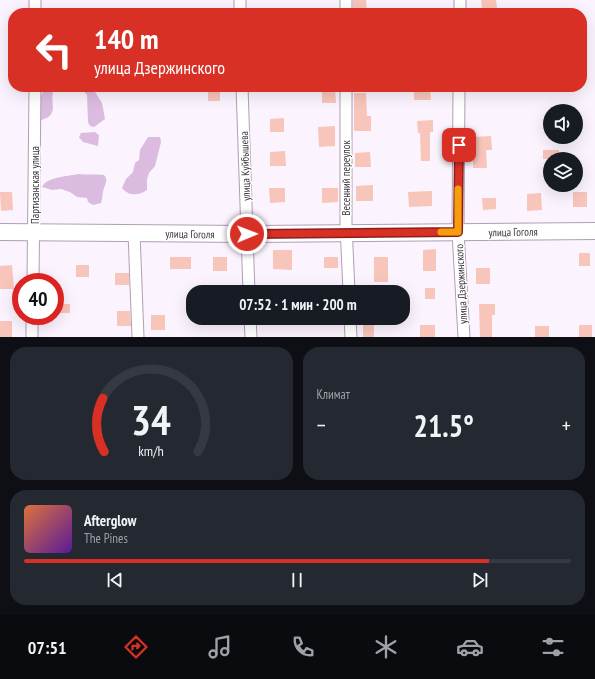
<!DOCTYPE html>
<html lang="ru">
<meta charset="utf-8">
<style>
:root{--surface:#171b24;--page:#242831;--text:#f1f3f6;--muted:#9ea1a6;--line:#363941;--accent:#d93025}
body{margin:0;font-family:"PT Sans Narrow",sans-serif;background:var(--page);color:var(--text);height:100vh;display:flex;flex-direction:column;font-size:15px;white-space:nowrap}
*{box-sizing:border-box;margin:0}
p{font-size:13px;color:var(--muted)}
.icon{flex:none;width:22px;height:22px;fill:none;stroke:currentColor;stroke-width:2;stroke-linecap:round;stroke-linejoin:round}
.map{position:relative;height:337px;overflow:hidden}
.sheet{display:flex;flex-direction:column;gap:10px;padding:10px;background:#0d0f14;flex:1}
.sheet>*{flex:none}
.hud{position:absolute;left:8px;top:8px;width:579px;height:84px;border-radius:16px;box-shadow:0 4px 16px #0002;background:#d93025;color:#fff;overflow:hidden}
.controls{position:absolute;left:543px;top:104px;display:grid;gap:8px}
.controls a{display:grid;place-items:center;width:40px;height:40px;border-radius:50%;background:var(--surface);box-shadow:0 4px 16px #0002;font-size:20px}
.speed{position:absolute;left:12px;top:273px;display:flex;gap:8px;font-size:20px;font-weight:700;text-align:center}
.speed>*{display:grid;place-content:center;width:52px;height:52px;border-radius:50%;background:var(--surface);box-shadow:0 4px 16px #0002;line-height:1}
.speed .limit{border:6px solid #d22;background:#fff;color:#111}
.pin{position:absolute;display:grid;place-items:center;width:34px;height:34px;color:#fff;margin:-17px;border-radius:8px;box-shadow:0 2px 6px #0006}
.me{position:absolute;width:44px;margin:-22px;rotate:89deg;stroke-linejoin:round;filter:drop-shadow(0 0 3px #0008)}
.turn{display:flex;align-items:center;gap:14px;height:84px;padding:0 20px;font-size:18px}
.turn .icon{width:52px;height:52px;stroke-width:2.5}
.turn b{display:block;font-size:28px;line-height:34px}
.big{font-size:30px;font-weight:800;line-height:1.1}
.sheet .tile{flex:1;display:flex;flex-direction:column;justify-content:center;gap:6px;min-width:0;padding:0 14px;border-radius:16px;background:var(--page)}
.sheet .dial{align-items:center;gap:0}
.dial svg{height:104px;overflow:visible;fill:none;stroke:var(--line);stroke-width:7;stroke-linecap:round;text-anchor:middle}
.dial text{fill:var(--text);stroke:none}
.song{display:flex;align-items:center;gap:12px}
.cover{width:48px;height:48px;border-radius:6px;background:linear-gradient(135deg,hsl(20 70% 55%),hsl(270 70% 35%))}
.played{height:4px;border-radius:2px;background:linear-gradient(90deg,var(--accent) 85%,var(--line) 85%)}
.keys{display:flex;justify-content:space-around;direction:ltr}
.heat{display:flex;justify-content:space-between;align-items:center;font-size:22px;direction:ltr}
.sheet .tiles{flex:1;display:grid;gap:10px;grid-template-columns:1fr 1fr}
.tile:last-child{grid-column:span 2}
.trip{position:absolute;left:186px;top:285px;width:224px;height:40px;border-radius:16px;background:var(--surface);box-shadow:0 4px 16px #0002;font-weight:800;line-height:40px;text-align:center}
.dock{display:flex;height:64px;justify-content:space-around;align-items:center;background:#090b0e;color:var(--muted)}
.dock .icon{width:28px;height:28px}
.dock .on{color:var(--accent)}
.dock b{font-size:18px;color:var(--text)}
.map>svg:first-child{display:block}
.forest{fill:#dbbce0}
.building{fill:#f8c5bb}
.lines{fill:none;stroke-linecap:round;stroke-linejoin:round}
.street-casing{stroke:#b19eb4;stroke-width:13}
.secondary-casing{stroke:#b19eb4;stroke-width:18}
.street{stroke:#fff;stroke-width:11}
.secondary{stroke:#fff;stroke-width:16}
.route-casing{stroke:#8d1f18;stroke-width:10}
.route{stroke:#d93025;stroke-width:7}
.slow{stroke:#f59e0b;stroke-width:7}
.labels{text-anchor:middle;stroke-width:3;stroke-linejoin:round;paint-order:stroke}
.street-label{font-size:11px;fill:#3c343d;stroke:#fff}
</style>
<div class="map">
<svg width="595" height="337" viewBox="0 0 595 337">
<rect width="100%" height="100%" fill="#fbf3fd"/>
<path class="forest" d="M44 87H55C47 100 62 115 41 120 38 108 38 99 45 89Z
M81 87H92L102 103 105 119 94 127 90 126 88 122 87 95Z
M95 132 99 135 98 146 83 142 79 137 81 133Z
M148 137H160L161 142 155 166 149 173 147 179V190C139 196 128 196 122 188L126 179 133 172 135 163 139 160 140 150Z
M79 174C88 175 95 174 104 175 108 180 106 182 104 188 102 193 103 198 101 203L93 205 88 202 87 198 77 197 70 192 61 189 52 190 42 187C46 177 69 176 79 174Z"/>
<path class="building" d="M353 0H366L367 13H353Z
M481 0H496L497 8 482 9Z
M322 87H335L336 103H322Z
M430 87 431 100H414V88Z
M208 92H220V101H208Z
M354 93H366L367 116H371V131H354Z
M284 118V132H270V119Z
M433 120V132H430V161H421L420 133H418L417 121Z
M335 126V146L319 147 318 127Z
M491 136 492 150H486L487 168H473V155H475L474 137Z
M543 150H559V159H543Z
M285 151 286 166H270V152Z
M370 152 371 167H355V153Z
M373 185V201H356V186Z
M269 188H285V202L270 203Z
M322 188H338V202L322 203Z
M432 191V206L409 207 408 192Z
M0 192H12L13 210 1 211Z
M573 192H587V207H573Z
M541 193 542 210 527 211V194Z
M482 198H496V209L483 210Z
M436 249V271H423V250Z
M273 250H292V270L273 269Z
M579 253H590V266H579Z
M170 257H191V269H170Z
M213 257H227V271H213Z
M324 257H338V268H324Z
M374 257H388V282H374Z
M12 265 14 289H0V266Z
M76 265H89V277H76Z
M476 268H490V284H476Z
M115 273H129V285H115Z
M425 288H435V299H425Z
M56 304H70V313H56Z
M479 304H495V315H492V337H480Z
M117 311H130L131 326H117Z
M151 315H165V330H151Z
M363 318H374V337H363Z
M0 321H12V337H0Z
M420 325H435V337H420Z
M579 325H592V337H579Z
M535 326H549V337H535Z"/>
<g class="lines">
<defs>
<path id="street" d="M240 0V13
M35 13V0
M346 13V0
M460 13V0
M242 87 249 292
M346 87V225L349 292
M459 87 458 232 464 337
M134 233 138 337
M33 282 35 87
M250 318 251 337
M350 318 351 337
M32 337V316"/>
<path id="secondary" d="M0 232 247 234 595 231"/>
</defs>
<use href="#street" class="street-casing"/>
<use href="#secondary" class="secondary-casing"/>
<use href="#street" class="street"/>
<use href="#secondary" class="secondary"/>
</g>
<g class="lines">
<defs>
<path id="route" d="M247 234 458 232 459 145"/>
</defs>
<use href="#route" class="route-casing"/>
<use href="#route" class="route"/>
<path class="slow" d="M441 232H458V189"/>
</g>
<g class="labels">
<g class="street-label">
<text transform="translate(245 166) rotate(-92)" y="4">улица Куйбышева</text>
<text transform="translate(346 178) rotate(-90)" y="4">Весенний переулок</text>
<text transform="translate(35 185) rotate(-90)" y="4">Партизанская улица</text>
<text transform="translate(513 232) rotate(-1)" y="4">улица Гоголя</text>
<text transform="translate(190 234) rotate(1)" y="4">улица Гоголя</text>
<text transform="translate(461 284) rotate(-93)" y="4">улица Дзержинского</text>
</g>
</g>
</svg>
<div class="controls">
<a><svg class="icon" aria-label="sound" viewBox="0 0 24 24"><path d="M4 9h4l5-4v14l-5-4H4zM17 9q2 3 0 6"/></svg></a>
<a><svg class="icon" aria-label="layers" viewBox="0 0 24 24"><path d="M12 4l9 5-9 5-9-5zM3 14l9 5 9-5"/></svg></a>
</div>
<div class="speed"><div class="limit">40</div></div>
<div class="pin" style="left:459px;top:145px;background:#d93025"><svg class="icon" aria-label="arrive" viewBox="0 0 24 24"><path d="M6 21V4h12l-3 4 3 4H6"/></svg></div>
<svg class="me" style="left:247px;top:234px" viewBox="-20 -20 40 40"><circle r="17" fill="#d93025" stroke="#fff" stroke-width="3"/><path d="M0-11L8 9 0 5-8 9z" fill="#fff"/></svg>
<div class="trip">07:52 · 1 мин · 200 m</div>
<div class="hud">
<div class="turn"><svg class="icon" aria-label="left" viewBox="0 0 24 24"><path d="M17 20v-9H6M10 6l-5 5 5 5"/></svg><div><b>140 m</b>улица Дзержинского</div></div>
</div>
</div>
<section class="sheet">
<div class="tiles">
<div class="tile dial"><svg viewBox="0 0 100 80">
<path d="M14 69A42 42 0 1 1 86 69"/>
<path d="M14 69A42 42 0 0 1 13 28" stroke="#d93025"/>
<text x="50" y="56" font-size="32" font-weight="700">34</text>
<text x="50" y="72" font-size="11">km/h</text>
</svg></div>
<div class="tile"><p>Климат</p>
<div class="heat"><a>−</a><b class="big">21.5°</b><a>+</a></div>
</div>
<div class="tile">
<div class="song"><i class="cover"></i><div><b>Afterglow</b><p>The Pines</p></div></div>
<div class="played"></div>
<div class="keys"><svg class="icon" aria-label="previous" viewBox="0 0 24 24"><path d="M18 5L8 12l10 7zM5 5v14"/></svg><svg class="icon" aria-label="pause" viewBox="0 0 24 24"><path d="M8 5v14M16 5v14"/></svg><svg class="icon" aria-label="next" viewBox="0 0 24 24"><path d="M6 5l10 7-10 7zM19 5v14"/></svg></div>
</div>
</div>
</section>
<nav class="dock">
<b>07:51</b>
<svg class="icon on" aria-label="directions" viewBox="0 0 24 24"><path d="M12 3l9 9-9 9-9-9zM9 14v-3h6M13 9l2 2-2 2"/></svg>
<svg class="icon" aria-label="music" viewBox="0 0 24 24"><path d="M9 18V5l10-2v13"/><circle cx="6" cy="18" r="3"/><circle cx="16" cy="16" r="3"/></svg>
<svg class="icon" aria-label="phone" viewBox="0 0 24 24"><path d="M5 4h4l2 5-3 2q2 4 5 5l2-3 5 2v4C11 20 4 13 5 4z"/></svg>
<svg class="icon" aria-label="climate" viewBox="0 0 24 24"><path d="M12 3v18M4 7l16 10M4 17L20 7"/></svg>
<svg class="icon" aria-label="car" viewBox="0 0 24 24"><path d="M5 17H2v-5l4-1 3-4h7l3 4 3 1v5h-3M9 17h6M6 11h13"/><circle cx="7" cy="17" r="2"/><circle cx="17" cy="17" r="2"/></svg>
<svg class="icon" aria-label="filters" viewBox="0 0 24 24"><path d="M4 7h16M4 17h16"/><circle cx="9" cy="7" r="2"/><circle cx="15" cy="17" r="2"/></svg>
</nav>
